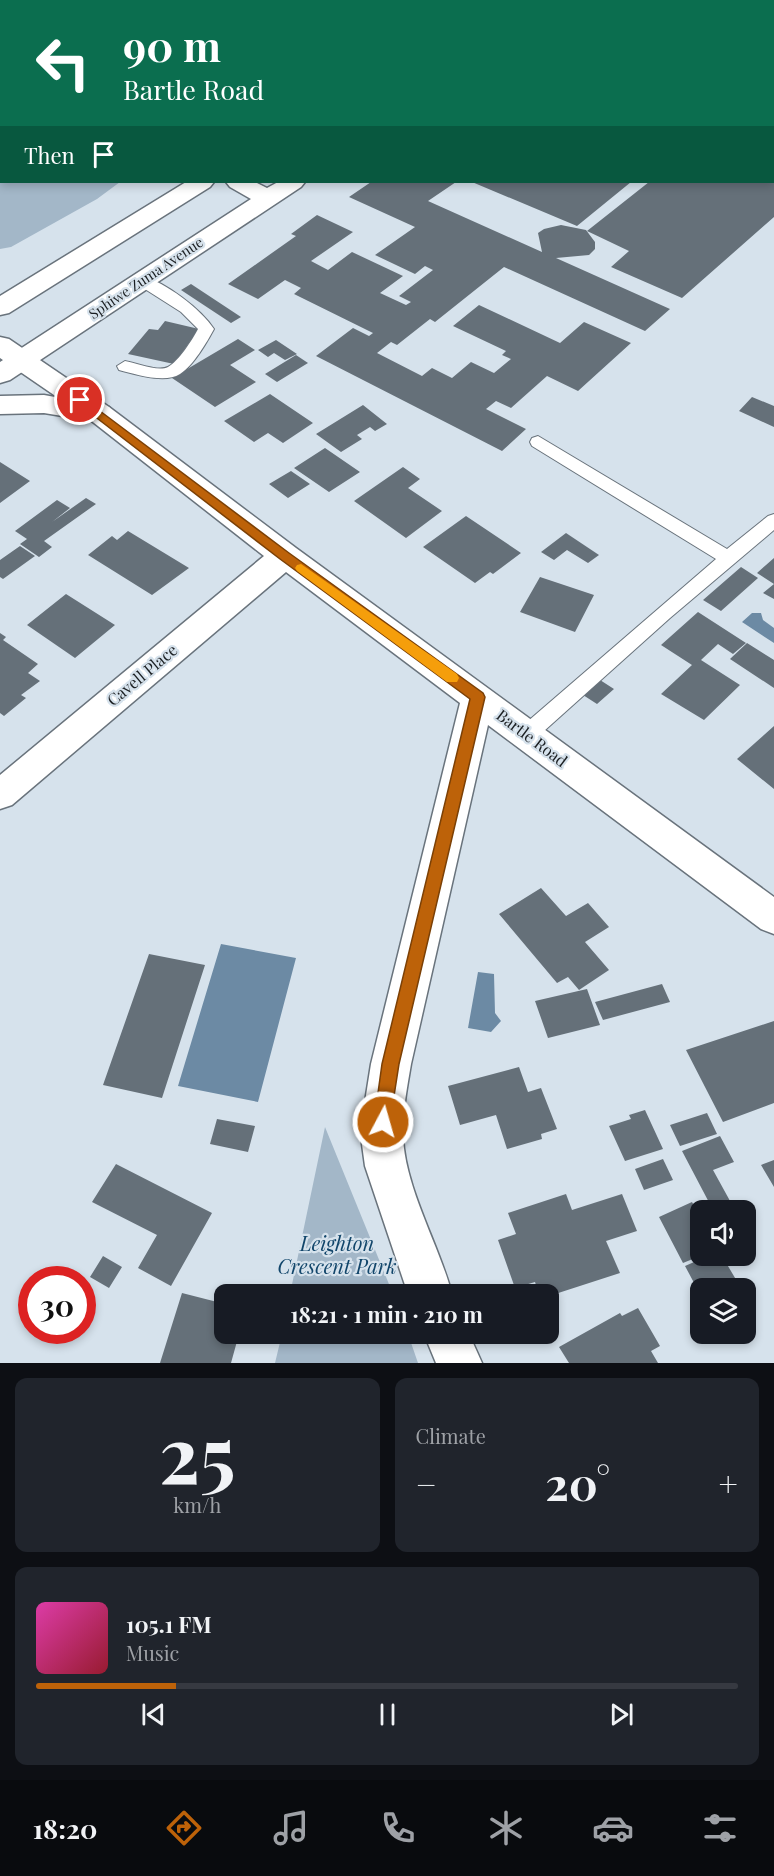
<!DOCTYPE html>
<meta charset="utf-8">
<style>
:root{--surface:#171b24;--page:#20242c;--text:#f1f3f6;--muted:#9ea1a6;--line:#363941;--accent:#bd6209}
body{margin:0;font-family:"Playfair Display",serif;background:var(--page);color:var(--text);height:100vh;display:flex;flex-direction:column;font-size:22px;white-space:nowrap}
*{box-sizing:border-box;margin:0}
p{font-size:20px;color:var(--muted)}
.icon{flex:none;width:33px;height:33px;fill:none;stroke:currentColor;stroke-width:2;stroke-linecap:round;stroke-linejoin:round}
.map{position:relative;height:1363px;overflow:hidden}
.side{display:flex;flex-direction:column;gap:15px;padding:15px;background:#0d0f14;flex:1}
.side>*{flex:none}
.hud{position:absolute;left:0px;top:0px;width:774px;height:183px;box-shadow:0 3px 9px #0003;background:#0b6e4f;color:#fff;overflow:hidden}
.buttons{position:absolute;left:690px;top:1200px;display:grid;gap:12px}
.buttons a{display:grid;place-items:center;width:66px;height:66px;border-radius:12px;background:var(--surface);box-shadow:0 3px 9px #0003;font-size:30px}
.speed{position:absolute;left:18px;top:1266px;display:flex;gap:12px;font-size:30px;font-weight:700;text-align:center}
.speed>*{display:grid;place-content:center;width:78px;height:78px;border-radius:50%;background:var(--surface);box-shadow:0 3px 9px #0003;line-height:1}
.speed .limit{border:9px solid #d22;background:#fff;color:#111}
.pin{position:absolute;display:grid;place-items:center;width:51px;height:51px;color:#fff;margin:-26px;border:3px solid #fff;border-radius:50%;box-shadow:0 2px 6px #0007}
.me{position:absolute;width:66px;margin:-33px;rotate:6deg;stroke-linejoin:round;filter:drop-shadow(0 0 4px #0008)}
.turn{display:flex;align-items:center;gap:21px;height:126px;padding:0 24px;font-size:27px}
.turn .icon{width:78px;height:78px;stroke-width:2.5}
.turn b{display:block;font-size:42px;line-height:51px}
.then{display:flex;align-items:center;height:57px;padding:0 24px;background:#0003;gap:12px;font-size:22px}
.big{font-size:45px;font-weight:700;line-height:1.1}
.side .widget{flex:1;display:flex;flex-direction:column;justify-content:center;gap:9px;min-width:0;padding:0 21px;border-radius:12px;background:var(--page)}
.side .dial{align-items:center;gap:0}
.dial b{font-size:78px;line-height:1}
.song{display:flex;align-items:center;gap:18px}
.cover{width:72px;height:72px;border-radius:9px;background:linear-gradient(135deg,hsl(320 70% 55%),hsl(350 70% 35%))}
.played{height:6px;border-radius:3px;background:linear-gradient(90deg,var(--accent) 20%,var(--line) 20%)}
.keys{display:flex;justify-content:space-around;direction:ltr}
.heat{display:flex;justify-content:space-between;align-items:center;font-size:33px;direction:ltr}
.side .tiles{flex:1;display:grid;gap:15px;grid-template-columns:1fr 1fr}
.widget:last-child{grid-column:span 2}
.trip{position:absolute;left:214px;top:1284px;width:345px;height:60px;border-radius:12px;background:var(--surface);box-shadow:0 3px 9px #0003;font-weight:700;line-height:60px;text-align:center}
.menu{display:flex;height:96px;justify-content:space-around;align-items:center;background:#090b0e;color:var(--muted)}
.menu .icon{width:42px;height:42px}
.menu .on{color:var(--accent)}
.menu b{font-size:27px;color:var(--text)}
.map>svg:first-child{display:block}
.green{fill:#a3b7c8}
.water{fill:#6c8aa4}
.building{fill:#657079}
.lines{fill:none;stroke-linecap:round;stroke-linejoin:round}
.service-casing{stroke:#69737c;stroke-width:2}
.minor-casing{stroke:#69737c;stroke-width:3}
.tertiary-casing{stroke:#69737c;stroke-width:3}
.service{fill:#fff;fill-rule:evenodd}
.minor{fill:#fff;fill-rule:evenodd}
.tertiary{fill:#fff;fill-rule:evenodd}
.route{fill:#bd6209;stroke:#7b4006;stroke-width:1.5}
.slow{fill:#f59e0b}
.labels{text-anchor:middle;stroke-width:4.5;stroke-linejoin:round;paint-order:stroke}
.far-street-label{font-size:14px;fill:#1a1e21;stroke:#d6e2ec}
.street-label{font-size:16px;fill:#1a1e21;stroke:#d6e2ec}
.near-park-label{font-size:20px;font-style:italic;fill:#11456a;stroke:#d6e2ec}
</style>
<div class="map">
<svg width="774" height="1363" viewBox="0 0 774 1363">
<rect width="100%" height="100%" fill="#d6e2ec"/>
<path class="green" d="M12 0H298L302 1 15 2Z
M0 42 2 182H120L97 199 11 247 0 249Z
M325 1127 393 1294H290Z
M282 1334H408L418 1363H275Z"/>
<path class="water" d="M752 613H761L763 620 774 628V643L742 622Z
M221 944 296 958 258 1102 178 1086Z
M478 972 494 974 495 1013 501 1021 491 1032 468 1028Z"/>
<path class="building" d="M371 182H456L428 201 542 252 538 233 544 229 561 225 586 230 595 242V249L589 255 556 258 670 309 645 331 504 267 435 322 430 319 397 345 391 342 377 353 422 376 432 368 452 378 471 362 494 373 511 359 502 355 506 351 453 326 479 305 560 343 584 322 631 343 578 391 547 376 511 408 496 401 486 409 526 429 502 451 316 356 353 328 369 336 373 333 294 294 301 288 285 280 258 299 228 284 296 236 291 234 317 215 353 232 311 261 328 270 352 252 403 276 380 293 406 305 411 302 399 296 433 270 425 266 415 274 375 255 415 227 349 197Z
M472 182H631L577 226Z
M649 182H774V217L682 298 611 267 629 251 587 231Z
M191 284 241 317 231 323 181 290Z
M165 321 199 329 174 364 128 354 149 329 158 330Z
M238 339 255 350 230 365 256 382 215 407 172 378Z
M276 340 297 354 285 360 274 353 268 357 258 350Z
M296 355 308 363 277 382 265 374Z
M270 394 313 423 283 443 268 433 254 442 224 421Z
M752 397 774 406V427L739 411Z
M363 405 387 424 375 431 370 427 357 435 362 439 341 452 316 434Z
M325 448 360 472 329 492 294 468Z
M0 462 30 481 0 503Z
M403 467 420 479 408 488 442 511 406 538 354 501Z
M291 471 310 484 288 498 269 484Z
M86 498 96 504 44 541 52 547 39 557 20 544 27 539 15 531 57 500 70 508 52 522Z
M466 516 521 553 493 574 490 572 475 583 423 547Z
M128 531 189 568 152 595 88 555 112 536 117 540Z
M566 533 599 555 588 563 567 550 554 560 541 552Z
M20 546 35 556 3 579 0 577V560Z
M774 558V599L763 593 774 584 757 573Z
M741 567 758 578 721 611 703 600Z
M540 577 594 595 575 632 520 612Z
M66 594 115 625 75 658 27 625Z
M698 612 746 643 733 654 718 644 701 660 740 685 704 720 661 694 692 665 661 645Z
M0 633 6 637 3 640 38 664 28 673 40 681 21 695 26 698 4 716 0 713Z
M747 643 774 660V688L730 659Z
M600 680 614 689 597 704 583 695Z
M774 726V789L737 759Z
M541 888 566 916 588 903 609 927 585 942 609 970 579 990 568 977 557 983 499 914Z
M149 954 205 965 162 1098 103 1085Z
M662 984 670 1002 603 1020 595 1002Z
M587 989 600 1025 548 1038 535 1001Z
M774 1021V1103L723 1122 686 1050Z
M519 1067 528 1092 541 1088 557 1129 541 1134 542 1139 507 1149 496 1115 460 1125 448 1086Z
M645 1110 663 1149 625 1161 609 1126 631 1119 629 1115Z
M707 1113 717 1134 680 1146 670 1125Z
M217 1119 255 1126 248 1152 210 1144Z
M720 1136 734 1162 713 1170 735 1210H713L682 1151Z
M663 1159 673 1180 644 1190 635 1169Z
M774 1160V1187L761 1165Z
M116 1164 212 1213 171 1286 138 1268 157 1235 92 1202Z
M566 1194 572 1210 622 1194 637 1231 606 1241 620 1273 549 1296V1294H539L535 1282 515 1288 498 1240 516 1234 508 1213Z
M692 1202 700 1217V1256L683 1263 659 1217Z
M103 1256 122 1267 109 1288 90 1277Z
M708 1256H722L741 1288H700V1294L685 1266Z
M182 1293 225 1304V1334H239L231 1363H160Z
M638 1308 660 1346 651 1351 658 1363H569L559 1347 620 1313 622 1316Z"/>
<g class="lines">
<defs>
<path id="service" d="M391 0H406L407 2H392Z
M142 276C165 282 201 309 214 329 207 342 193 366 180 374 165 384 135 374 119 370L117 366 125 361C136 363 158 372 168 367 178 362 193 339 198 329L181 312 137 284 134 281 137 278Z
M538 436 727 549 768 516 774 514V530L670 618 534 740 527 742 520 740 517 734 520 728 716 559 532 446 530 442 532 438Z"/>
<path id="minor" d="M0 337 9 339 109 407 296 548 774 897V934L761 929 488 725 411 1064C407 1088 402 1113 403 1137 405 1188 439 1245 452 1294H408L365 1166 361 1137 364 1108 371 1064 460 703 286 572 12 805 0 809V775L264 556 89 419 0 358Z
M424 1334H469L482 1363H436Z"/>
<path id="tertiary" d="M481 0H503L480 2Z
M557 0H578L556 2Z
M186 182H214L210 187 9 313 0 315V296Z
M226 182H255L267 188 278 182H305L301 187 10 380 0 383V362L251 199 230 187Z
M44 395 109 407 113 413 109 419 99 422 44 413 0 414V396Z"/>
</defs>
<use href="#service" class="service-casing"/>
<use href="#minor" class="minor-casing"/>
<use href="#tertiary" class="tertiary-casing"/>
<use href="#service" class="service"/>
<use href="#minor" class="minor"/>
<use href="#tertiary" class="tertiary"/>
</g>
<path class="route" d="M80 396 289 553 483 693 485 697 399 1064 389 1128 383 1131 377 1128 374 1122 382 1064 470 699 280 559 76 402 74 400Z"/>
<path class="slow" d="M301 564 457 674 459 678 457 682H447L297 571 295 568 297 565Z"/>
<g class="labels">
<g class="far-street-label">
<text transform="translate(146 278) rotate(-34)" y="5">Sphiwe Zuma Avenue</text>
</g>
<g class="street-label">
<text transform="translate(142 675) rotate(-40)" y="6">Cavell Place</text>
<text transform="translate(532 738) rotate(37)" y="6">Bartle Road</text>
</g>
<g class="near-park-label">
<text x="337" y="1251">Leighton<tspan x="337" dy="23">Crescent Park</tspan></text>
</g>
</g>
</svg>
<div class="buttons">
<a><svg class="icon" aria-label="sound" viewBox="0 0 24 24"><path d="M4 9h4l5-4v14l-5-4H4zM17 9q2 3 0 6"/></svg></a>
<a><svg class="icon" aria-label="layers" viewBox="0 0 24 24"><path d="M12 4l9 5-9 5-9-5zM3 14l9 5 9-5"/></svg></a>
</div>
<div class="speed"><div class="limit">30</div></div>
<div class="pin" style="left:80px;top:400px;background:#d93025"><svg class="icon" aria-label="arrive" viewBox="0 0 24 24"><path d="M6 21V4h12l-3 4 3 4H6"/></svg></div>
<svg class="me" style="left:383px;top:1122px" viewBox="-20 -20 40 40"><circle r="17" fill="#bd6209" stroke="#fff" stroke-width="3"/><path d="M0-11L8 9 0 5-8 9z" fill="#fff"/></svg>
<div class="trip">18:21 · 1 min · 210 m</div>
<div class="hud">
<div class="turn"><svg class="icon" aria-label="left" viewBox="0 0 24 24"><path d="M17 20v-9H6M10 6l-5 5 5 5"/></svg><div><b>90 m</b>Bartle Road</div></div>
<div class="then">Then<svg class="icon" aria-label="arrive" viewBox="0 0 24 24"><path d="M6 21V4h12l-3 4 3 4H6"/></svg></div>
</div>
</div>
<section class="side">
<div class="tiles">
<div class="widget dial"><b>25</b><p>km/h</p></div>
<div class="widget"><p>Climate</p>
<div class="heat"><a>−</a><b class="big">20°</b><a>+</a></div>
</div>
<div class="widget">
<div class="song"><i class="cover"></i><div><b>105.1 FM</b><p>Music</p></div></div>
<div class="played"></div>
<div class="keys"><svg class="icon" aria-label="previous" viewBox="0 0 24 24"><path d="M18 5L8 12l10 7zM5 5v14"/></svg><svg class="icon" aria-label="pause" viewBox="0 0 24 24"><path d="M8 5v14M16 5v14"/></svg><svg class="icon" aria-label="next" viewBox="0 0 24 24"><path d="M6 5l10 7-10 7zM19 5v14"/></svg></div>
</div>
</div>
</section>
<nav class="menu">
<b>18:20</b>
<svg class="icon on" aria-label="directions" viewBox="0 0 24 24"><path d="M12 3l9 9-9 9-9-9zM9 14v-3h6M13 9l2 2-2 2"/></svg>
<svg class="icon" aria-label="music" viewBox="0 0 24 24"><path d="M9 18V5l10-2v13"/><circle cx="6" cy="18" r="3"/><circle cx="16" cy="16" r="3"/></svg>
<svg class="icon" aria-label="phone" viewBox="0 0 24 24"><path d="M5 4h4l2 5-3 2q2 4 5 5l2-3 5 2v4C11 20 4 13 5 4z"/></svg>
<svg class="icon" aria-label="climate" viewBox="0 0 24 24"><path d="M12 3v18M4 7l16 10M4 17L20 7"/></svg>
<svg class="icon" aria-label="car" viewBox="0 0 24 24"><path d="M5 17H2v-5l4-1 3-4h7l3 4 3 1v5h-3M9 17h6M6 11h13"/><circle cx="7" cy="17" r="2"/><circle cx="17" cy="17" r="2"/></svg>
<svg class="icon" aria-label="filters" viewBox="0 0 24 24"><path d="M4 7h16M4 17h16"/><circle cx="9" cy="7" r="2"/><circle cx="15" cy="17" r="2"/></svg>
</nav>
